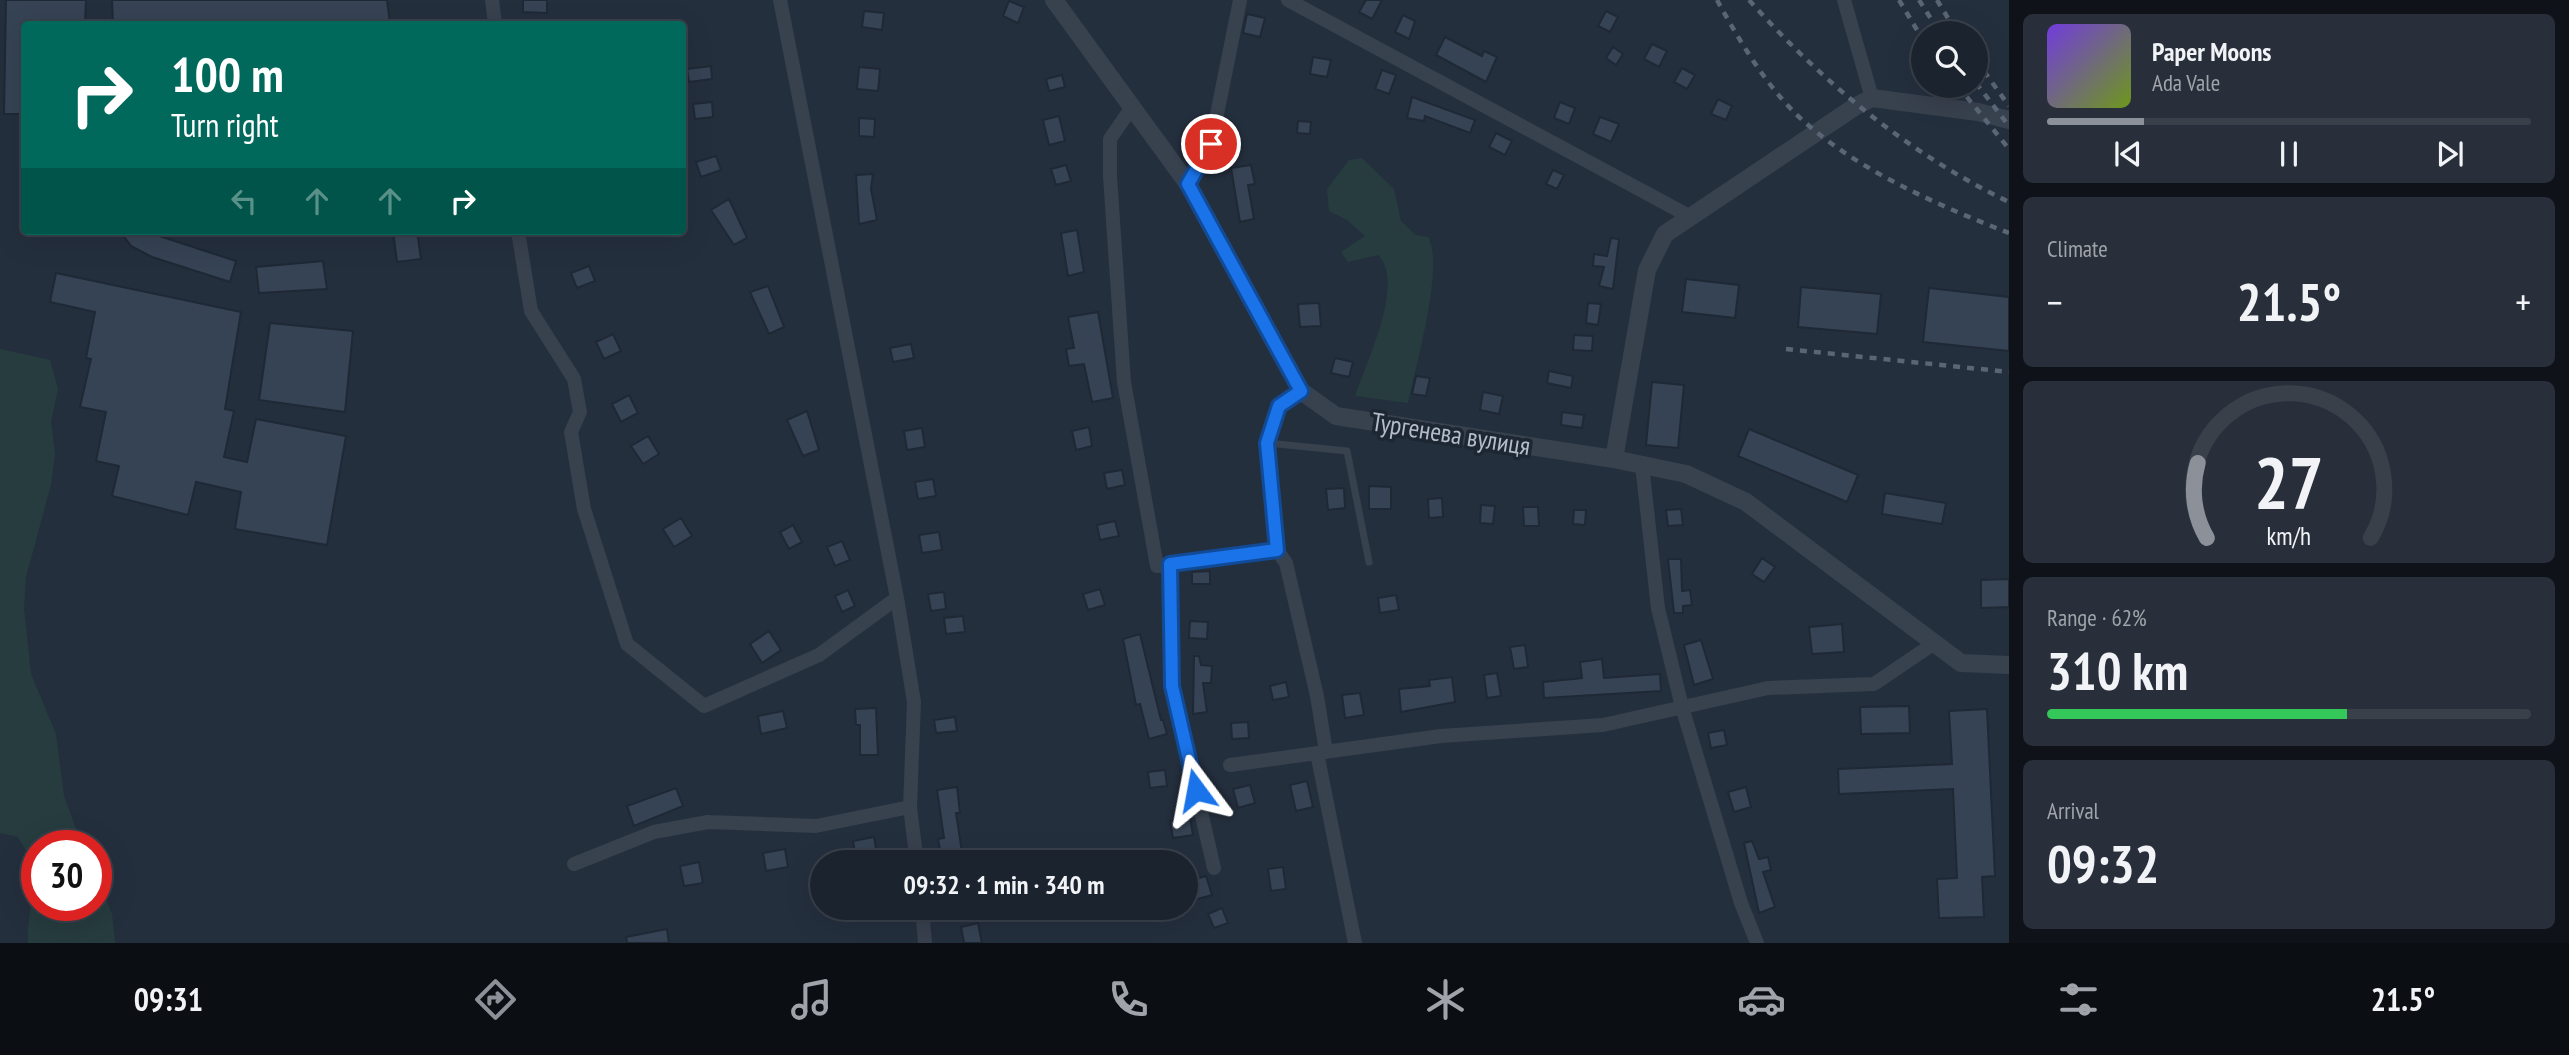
<!DOCTYPE html>
<meta charset="utf-8">
<style>
:root{--surface:#1b232e;--page:#282f3a;--text:#f1f3f6;--muted:#a0a4aa;--line:#39404a;--accent:#8c9099}
body{margin:0;font-family:"PT Sans Narrow",sans-serif;background:var(--page);color:var(--text);height:100vh;display:flex;flex-direction:column;font-size:26px;white-space:nowrap}
*{box-sizing:border-box;margin:0}
p{font-size:23px;color:var(--muted)}
.icon{flex:none;width:38px;height:38px;fill:none;stroke:currentColor;stroke-width:2;stroke-linecap:round;stroke-linejoin:round}
.map{position:relative;flex:1;overflow:hidden}
.details{display:flex;flex-direction:column;gap:14px;padding:14px;background:#0f1319;width:560px}
.details>*{flex:none}
.hud{position:absolute;left:21px;top:21px;width:665px;height:214px;border-radius:7px;box-shadow:0 7px 28px #0002,0 0 0 2px var(--line);background:#00695c;color:#fff;overflow:hidden}
.controls{position:absolute;left:1911px;top:21px;display:grid;gap:14px}
.controls a{display:grid;place-items:center;width:77px;height:77px;border-radius:50%;background:var(--surface);box-shadow:0 7px 28px #0002,0 0 0 2px var(--line);font-size:35px}
.speed{position:absolute;left:21px;top:830px;display:flex;gap:14px;font-size:35px;font-weight:700;text-align:center}
.speed>*{display:grid;place-content:center;width:91px;height:91px;border-radius:50%;background:var(--surface);box-shadow:0 7px 28px #0002,0 0 0 2px var(--line);line-height:1}
.speed .limit{border:10px solid #d22;background:#fff;color:#111}
.pin{position:absolute;display:grid;place-items:center;width:60px;height:60px;color:#fff;margin:-30px;border:4px solid #fff;border-radius:50%;box-shadow:0 2px 7px #0007}
.me{position:absolute;width:77px;margin:-38px;rotate:347deg;stroke-linejoin:round;filter:drop-shadow(0 0 5px #0008)}
.turn{display:flex;align-items:center;gap:24px;height:147px;padding:0 35px;font-size:32px}
.turn .icon{width:91px;height:91px;stroke-width:2.5}
.turn b{display:block;font-size:49px;line-height:60px}
.lanes{display:flex;align-items:center;height:66px;padding:0 35px;background:#0003;justify-content:center;gap:35px;direction:ltr}
.lanes .off{opacity:.35}
.big{font-size:52px;font-weight:600;line-height:1.1}
.details .tile{flex:1;display:flex;flex-direction:column;justify-content:center;gap:10px;min-width:0;padding:0 24px;border-radius:10px;background:var(--page)}
.details .dial{align-items:center;gap:0}
.dial svg{height:182px;overflow:visible;fill:none;stroke:var(--line);stroke-width:7;stroke-linecap:round;text-anchor:middle}
.dial text{fill:var(--text);stroke:none}
.song{display:flex;align-items:center;gap:21px}
.cover{width:84px;height:84px;border-radius:10px;background:linear-gradient(135deg,hsl(260 70% 55%),hsl(80 70% 35%))}
.played{height:7px;border-radius:4px;background:linear-gradient(90deg,var(--accent) 20%,var(--line) 20%)}
.keys{display:flex;justify-content:space-around;direction:ltr}
.heat{display:flex;justify-content:space-between;align-items:center;font-size:38px;direction:ltr}
.charge{height:10px;border-radius:5px;background:linear-gradient(90deg,#34c759 62%,var(--line) 0)}
.trip{position:absolute;left:810px;top:850px;width:388px;height:70px;border-radius:35px;background:var(--surface);box-shadow:0 7px 28px #0002,0 0 0 2px var(--line);font-weight:600;line-height:70px;text-align:center}
.tabs{display:flex;height:112px;justify-content:space-around;align-items:center;background:#0b0e12;color:var(--muted)}
.tabs .icon{width:49px;height:49px}
.tabs .current{color:var(--accent)}
.tabs b{font-size:32px;color:var(--text)}
main{display:flex;flex:1;min-height:0}
.map>svg:first-child{display:block}
.green{fill:#263c3f}
.building{fill:#364354;stroke:#1f2835;stroke-width:2}
.lines{fill:none;stroke-linecap:round;stroke-linejoin:round}
.service{stroke:#38414e;stroke-width:7}
.minor{stroke:#38414e;stroke-width:14}
.tertiary{stroke:#38414e;stroke-width:18}
.rail{stroke:#5a6575;stroke-width:4.5;stroke-dasharray:7 7;stroke-linecap:butt}
.route-casing{stroke:#114b97;stroke-width:18}
.route{stroke:#1a73e8;stroke-width:12}
.labels{text-anchor:middle;stroke-width:7;stroke-linejoin:round;paint-order:stroke}
.street-label{font-size:26px;fill:#b4bcc9;stroke:#1d2633}
</style>
<main>
<div class="map">
<svg width="2009" height="943" viewBox="0 0 2009 943">
<rect width="100%" height="100%" fill="#242f3e"/>
<path class="green" d="M1362 158 1394 189 1401 221 1416 235 1428 237C1445 264 1415 369 1408 403L1355 396C1366 363 1406 281 1378 255L1348 262 1341 252 1365 236 1347 220 1329 211 1327 189 1349 160Z
M0 349 50 360 58 389 51 422 55 454 51 485 26 577 24 608 31 674 56 734 64 796 82 845H37V905H96V873L112 914 115 943H28C26 917 37 892 32 866 31 857 23 846 18 837L0 833Z"/>
<path class="building" d="M6 0H86L85 24H24V114H4Z
M112 0H387L390 24H113Z
M523 0H547V13L523 12Z
M1366 0H1382L1372 19 1359 12Z
M1009 1 1024 7 1018 23 1003 16Z
M864 11 884 13 882 30 862 27Z
M1606 11 1618 17 1610 32 1598 26Z
M1247 14 1265 18 1260 37 1243 33Z
M1403 15 1415 21 1409 39 1395 32Z
M1445 37 1482 56 1484 51 1497 57 1486 82 1436 55Z
M1652 44 1667 51 1659 67 1644 59Z
M1613 47 1623 54 1616 65 1606 58Z
M1313 57 1331 60 1327 77 1310 74Z
M711 66 712 79 689 82 687 69Z
M859 67 880 69 878 91 857 89Z
M1682 68 1695 75 1687 89 1674 82Z
M1382 70 1396 75 1389 94 1375 89Z
M1062 75 1065 87 1049 91 1046 79Z
M1412 97 1475 120 1470 133 1425 116 1424 121 1407 118Z
M1718 99 1732 106 1726 120 1711 114Z
M712 102 713 117 695 119 693 104Z
M1560 102 1575 108 1569 124 1554 118Z
M1059 116 1065 141 1049 145 1043 120Z
M1600 117 1619 124 1611 142 1593 134Z
M859 118 875 119 874 137 859 136Z
M1298 121 1311 122 1310 134 1297 133Z
M1496 133 1512 141 1505 155 1489 147Z
M716 156 721 170 701 177 696 162Z
M1066 165 1071 181 1056 185 1051 169Z
M1251 165 1255 184 1248 185 1254 219 1240 222 1231 168Z
M1553 170 1564 175 1557 189 1546 184Z
M873 174 871 189 877 220 859 224 856 175Z
M729 199 747 238 734 245 711 210Z
M1077 230 1084 272 1068 276 1061 233Z
M120 231H153L156 235 236 261 230 282 152 257 131 246Z
M393 231H417L421 259 397 262Z
M1611 238 1619 239 1613 289 1599 286 1604 267 1593 266 1594 254 1607 256Z
M323 261 327 289 259 293 256 267Z
M589 266 595 281 577 288 571 273Z
M56 273 241 312 225 409 234 411 224 457 247 462 256 419 346 436 327 545 235 529 241 492 196 482 188 515 112 496 119 466 96 461 106 412 80 407 91 359 86 358 95 312 50 302Z
M1686 279 1739 285 1735 318 1682 312Z
M768 286 784 327 769 334 750 292Z
M1801 287 1881 294 1877 334 1798 327Z
M1929 288 2009 297V351L1923 342Z
M1319 303 1321 326 1300 327 1298 304Z
M1588 303 1601 304 1598 325 1586 323Z
M1098 312 1113 398 1092 402 1084 364 1069 366 1066 349 1074 348 1068 317Z
M270 323 353 331 345 412 259 400Z
M613 334 621 351 604 359 596 342Z
M1574 335 1593 336 1592 351 1573 350Z
M911 344 914 358 893 362 890 348Z
M1335 358 1353 362 1349 377 1331 373Z
M1549 371 1573 376 1571 388 1547 383Z
M1416 376 1430 378 1426 396 1412 394Z
M1652 382 1684 385 1678 448 1646 445Z
M1483 392 1503 396 1499 414 1480 410Z
M629 395 638 413 621 422 612 404Z
M807 411 819 450 803 456 787 420Z
M1562 412 1584 415 1582 428 1561 425Z
M1089 427 1092 446 1076 450 1072 431Z
M922 428 925 447 907 450 904 431Z
M1749 429 1858 475 1847 502 1738 456Z
M648 436 659 454 643 464 631 446Z
M1122 470 1125 485 1107 489 1104 473Z
M933 479 936 496 918 499 915 482Z
M1369 486 1391 487V509H1369Z
M1344 488 1345 508 1328 510 1326 489Z
M1885 493 1946 503 1942 524 1882 514Z
M1442 498 1443 517 1429 518 1428 499Z
M1481 505 1495 506 1493 524 1480 523Z
M1523 507H1538L1539 526H1524Z
M1681 509 1683 525 1668 526 1666 510Z
M1574 510H1586L1585 525 1573 524Z
M681 518 692 536 674 547 663 529Z
M1115 521 1119 536 1100 540 1097 525Z
M793 525 802 542 789 549 780 532Z
M939 532 942 550 922 553 919 535Z
M842 541 850 560 835 566 827 547Z
M1762 558 1775 567 1764 582 1752 574Z
M1668 559H1681L1682 591 1690 590 1692 605 1683 606V613H1674Z
M1210 571V584H1192V572Z
M2009 579V607L1981 608V580Z
M1100 589 1105 605 1088 610 1083 594Z
M848 590 855 606 842 612 835 596Z
M944 592 946 609 931 611 928 594Z
M1396 595 1399 610 1380 613 1378 598Z
M963 616 965 632 946 634 944 618Z
M1190 621 1208 622 1207 639 1189 638Z
M1842 624 1844 652 1812 654 1809 627Z
M769 631 781 650 762 663 750 644Z
M1140 634 1161 720H1163L1167 734 1149 739 1140 704 1136 705 1123 639Z
M1701 640 1713 679 1694 685 1684 645Z
M1525 645 1528 667 1514 669 1510 647Z
M1194 656H1199L1201 665 1212 666 1211 683H1203L1207 712 1193 714Z
M1602 659 1604 678 1660 674 1661 691 1544 698 1543 682 1582 678 1580 662Z
M1497 673 1501 696 1487 698 1484 675Z
M1452 677 1455 702 1401 712 1399 689 1430 686 1429 680Z
M1286 682 1289 697 1273 700 1270 686Z
M1360 693 1364 715 1345 718 1342 695Z
M1909 706 1910 733 1861 734 1860 707Z
M876 708 878 755H860V725H856L855 709Z
M1987 709 1995 876 1982 877 1984 917 1939 918 1937 879 1957 878 1953 789 1839 794 1838 769 1952 764 1949 711Z
M783 711 787 728 761 734 758 716Z
M955 717 957 731 936 733 934 720Z
M1248 722 1249 738 1232 739 1231 723Z
M1724 730 1727 745 1711 748 1708 733Z
M1165 770 1167 786 1150 788 1148 772Z
M1307 781 1313 807 1296 811 1290 785Z
M1250 785 1255 803 1238 808 1233 789Z
M957 787 960 813H956L962 852 941 855 938 839 944 838 937 790Z
M1746 787 1751 807 1734 812 1728 792Z
M676 788 683 806 634 826 627 806Z
M1190 818 1193 835 1173 838 1170 821Z
M874 837 877 855 856 858 853 841Z
M1752 841 1759 859 1768 857 1771 870 1763 872 1775 907 1759 913 1744 843Z
M785 849 788 867 766 871 763 853Z
M699 862 703 883 684 886 680 866Z
M1283 867 1286 889 1271 891 1268 869Z
M1206 876 1212 895 1194 900 1189 881Z
M1222 908 1228 923 1214 928 1208 914Z
M978 923 982 943H964L961 927Z
M667 929 669 943H627L626 937Z"/>
<g class="lines">
<path class="service" d="M1267 443 1347 451 1369 562"/>
<path class="minor" d="M492 0 495 24
M780 0 897 598 914 702 910 807 917 863
M1288 0 1689 216
M1844 0 1872 98
M1132 107 1110 139V176L1124 382 1157 566 1277 550
M1188 184 1211 144 1240 0
M518 231 531 311 574 379 580 412 571 432 584 509 627 644 704 706 819 655 897 598
M1301 391 1279 406 1267 443 1277 550 1286 563 1317 696 1326 752
M1642 465 1658 608 1682 707 1741 903 1757 943
M1170 564 1172 686 1214 868
M1317 753 1355 943
M1230 765 1441 736 1603 725 1768 688 1874 684 1936 642
M574 864 654 832 708 822 816 826 910 807
M922 908 925 943"/>
<path class="tertiary" d="M1054 0 1188 184 1301 391 1336 416 1614 459 1686 474 1746 502 1961 663 2009 665
M1614 459 1647 270 1665 234 1856 106 1872 98 1978 112 2009 120"/>
<path class="rail" d="M1717 0C1738 38 1762 79 1792 110 1847 166 1937 205 2009 233
M1749 0C1823 83 1909 154 2009 202
M1899 0 1923 40
M1919 0 1940 33
M1937 0 1957 33
M1976 60 2009 106
M1976 83 2009 126
M1958 86 2009 149
M1786 349 2009 372"/>
</g>
<g class="lines">
<defs>
<path id="route" d="M1196 790 1172 686 1170 564 1277 550 1267 443 1279 406 1301 391 1188 184 1211 144"/>
</defs>
<use href="#route" class="route-casing"/>
<use href="#route" class="route"/>
</g>
<g class="labels">
<g class="street-label">
<text transform="translate(1451 434) rotate(9)" y="9">Тургенева вулиця</text>
</g>
</g>
</svg>
<div class="controls">
<a><svg class="icon" aria-label="search" viewBox="0 0 24 24"><circle cx="10" cy="10" r="6"/><path d="M15 15l6 6"/></svg></a>
</div>
<div class="speed"><div class="limit">30</div></div>
<div class="pin" style="left:1211px;top:144px;background:#d93025"><svg class="icon" aria-label="arrive" viewBox="0 0 24 24"><path d="M6 21V4h12l-3 4 3 4H6"/></svg></div>
<svg class="me" style="left:1196px;top:790px" viewBox="-20 -20 40 40"><path d="M0-17L14 15 0 8-14 15z" fill="#1a73e8" stroke="#fff" stroke-width="4"/></svg>
<div class="trip">09:32 · 1 min · 340 m</div>
<div class="hud">
<div class="turn"><svg class="icon" aria-label="right" viewBox="0 0 24 24"><path d="M7 20v-9h11M14 6l5 5-5 5"/></svg><div><b>100 m</b>Turn right</div></div>
<div class="lanes"><svg class="icon off" aria-label="left" viewBox="0 0 24 24"><path d="M17 20v-9H6M10 6l-5 5 5 5"/></svg><svg class="icon off" aria-label="ahead" viewBox="0 0 24 24"><path d="M12 20V5M6 11l6-6 6 6"/></svg><svg class="icon off" aria-label="ahead" viewBox="0 0 24 24"><path d="M12 20V5M6 11l6-6 6 6"/></svg><svg class="icon" aria-label="right" viewBox="0 0 24 24"><path d="M7 20v-9h11M14 6l5 5-5 5"/></svg></div>
</div>
</div>
<section class="details">
<div class="tile">
<div class="song"><i class="cover"></i><div><b>Paper Moons</b><p>Ada Vale</p></div></div>
<div class="played"></div>
<div class="keys"><svg class="icon" aria-label="previous" viewBox="0 0 24 24"><path d="M18 5L8 12l10 7zM5 5v14"/></svg><svg class="icon" aria-label="pause" viewBox="0 0 24 24"><path d="M8 5v14M16 5v14"/></svg><svg class="icon" aria-label="next" viewBox="0 0 24 24"><path d="M6 5l10 7-10 7zM19 5v14"/></svg></div>
</div>
<div class="tile"><p>Climate</p>
<div class="heat"><a>−</a><b class="big">21.5°</b><a>+</a></div>
</div>
<div class="tile dial"><svg viewBox="0 0 100 80">
<path d="M14 69A42 42 0 1 1 86 69"/>
<path d="M14 69A42 42 0 0 1 10 36" stroke="#8c9099"/>
<text x="50" y="56" font-size="32" font-weight="700">27</text>
<text x="50" y="72" font-size="11">km/h</text>
</svg></div>
<div class="tile"><p>Range · 62%</p><b class="big">310 km</b><div class="charge"></div></div>
<div class="tile"><p>Arrival</p><b class="big">09:32</b></div>
</section>
</main>
<nav class="tabs">
<b>09:31</b>
<svg class="icon current" aria-label="directions" viewBox="0 0 24 24"><path d="M12 3l9 9-9 9-9-9zM9 14v-3h6M13 9l2 2-2 2"/></svg>
<svg class="icon" aria-label="music" viewBox="0 0 24 24"><path d="M9 18V5l10-2v13"/><circle cx="6" cy="18" r="3"/><circle cx="16" cy="16" r="3"/></svg>
<svg class="icon" aria-label="phone" viewBox="0 0 24 24"><path d="M5 4h4l2 5-3 2q2 4 5 5l2-3 5 2v4C11 20 4 13 5 4z"/></svg>
<svg class="icon" aria-label="climate" viewBox="0 0 24 24"><path d="M12 3v18M4 7l16 10M4 17L20 7"/></svg>
<svg class="icon" aria-label="car" viewBox="0 0 24 24"><path d="M5 17H2v-5l4-1 3-4h7l3 4 3 1v5h-3M9 17h6M6 11h13"/><circle cx="7" cy="17" r="2"/><circle cx="17" cy="17" r="2"/></svg>
<svg class="icon" aria-label="filters" viewBox="0 0 24 24"><path d="M4 7h16M4 17h16"/><circle cx="9" cy="7" r="2"/><circle cx="15" cy="17" r="2"/></svg>
<b>21.5°</b>
</nav>
